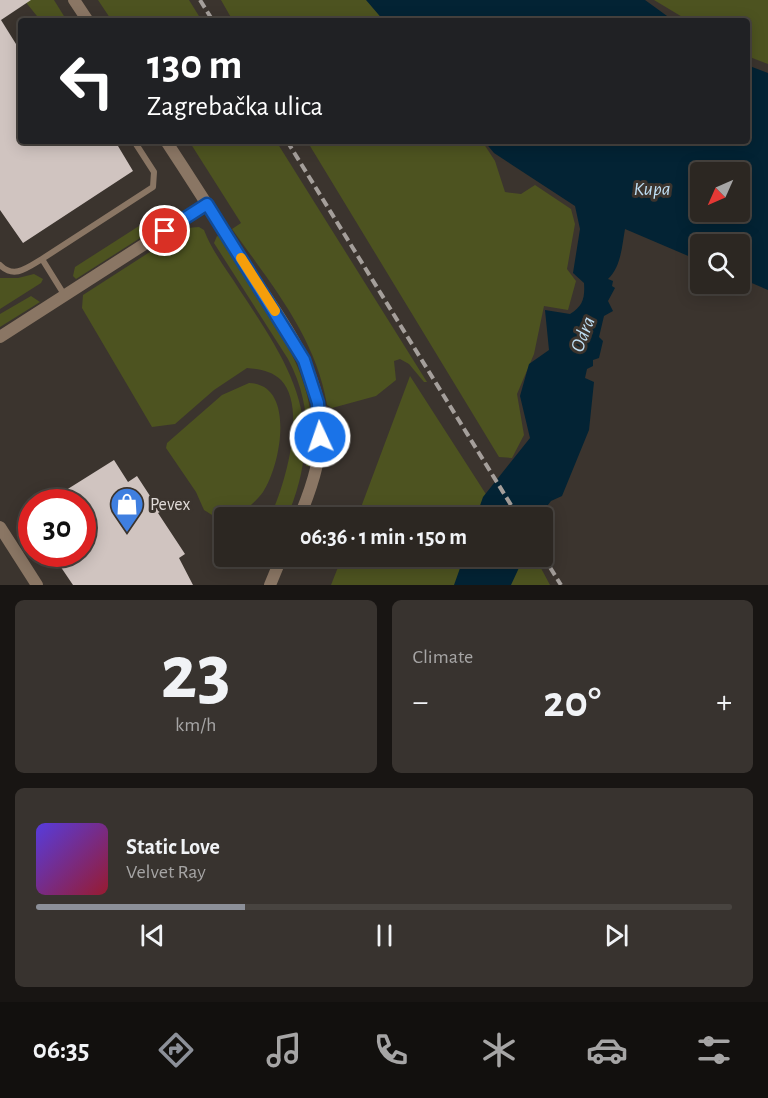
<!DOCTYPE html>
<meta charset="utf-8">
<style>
:root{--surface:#2c2722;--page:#38332f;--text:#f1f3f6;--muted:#a6a5a5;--line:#484440;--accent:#8c9099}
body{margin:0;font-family:"Alegreya Sans",sans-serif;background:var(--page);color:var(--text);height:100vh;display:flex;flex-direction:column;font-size:22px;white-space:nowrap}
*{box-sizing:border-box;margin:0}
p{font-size:20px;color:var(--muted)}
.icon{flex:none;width:33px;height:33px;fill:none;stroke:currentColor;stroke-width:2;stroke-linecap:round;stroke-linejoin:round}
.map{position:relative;height:585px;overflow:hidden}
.drawer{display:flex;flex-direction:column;gap:15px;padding:15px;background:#181513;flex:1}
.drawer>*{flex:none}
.guide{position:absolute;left:18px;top:18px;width:732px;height:126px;border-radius:6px;box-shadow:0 3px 15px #0003,0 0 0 2px var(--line);background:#202124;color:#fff;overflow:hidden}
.needle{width:39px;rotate:225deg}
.tools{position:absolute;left:690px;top:162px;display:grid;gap:12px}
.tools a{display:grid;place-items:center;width:60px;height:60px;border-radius:6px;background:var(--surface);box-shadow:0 3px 15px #0003,0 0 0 2px var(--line);font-size:30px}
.speed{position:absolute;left:18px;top:489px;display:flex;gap:12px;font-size:30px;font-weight:700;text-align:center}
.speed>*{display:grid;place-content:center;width:78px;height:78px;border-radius:50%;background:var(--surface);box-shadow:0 3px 15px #0003,0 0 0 2px var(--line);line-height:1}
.speed .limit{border:9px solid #d22;background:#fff;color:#111}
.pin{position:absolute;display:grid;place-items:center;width:51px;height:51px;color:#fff;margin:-26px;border:3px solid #fff;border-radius:50%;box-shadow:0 2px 6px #0007}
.me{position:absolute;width:66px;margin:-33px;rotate:357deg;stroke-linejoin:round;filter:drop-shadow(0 0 4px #0008)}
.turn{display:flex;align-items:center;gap:21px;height:126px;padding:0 30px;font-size:27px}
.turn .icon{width:78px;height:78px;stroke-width:2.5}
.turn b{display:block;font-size:42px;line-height:51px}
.big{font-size:45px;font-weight:600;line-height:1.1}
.drawer .widget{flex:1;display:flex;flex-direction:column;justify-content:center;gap:9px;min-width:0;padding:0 21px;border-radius:9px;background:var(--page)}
.drawer .dial{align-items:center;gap:0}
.dial b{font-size:78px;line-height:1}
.song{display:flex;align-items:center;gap:18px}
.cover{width:72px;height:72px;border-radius:9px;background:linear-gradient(135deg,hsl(250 70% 55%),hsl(350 70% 35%))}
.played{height:6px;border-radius:3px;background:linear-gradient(90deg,var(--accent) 30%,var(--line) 30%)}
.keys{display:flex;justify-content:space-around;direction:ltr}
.heat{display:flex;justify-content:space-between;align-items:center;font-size:33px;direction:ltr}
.drawer .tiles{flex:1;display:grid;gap:15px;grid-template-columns:1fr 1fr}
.widget:last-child{grid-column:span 2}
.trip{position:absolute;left:214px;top:507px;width:339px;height:60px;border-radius:6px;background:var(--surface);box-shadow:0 3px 15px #0003,0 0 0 2px var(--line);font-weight:600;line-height:60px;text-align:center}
.dock{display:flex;height:96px;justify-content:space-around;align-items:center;background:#12100e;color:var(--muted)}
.dock .icon{width:42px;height:42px}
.dock .active{color:var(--accent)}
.dock b{font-size:27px;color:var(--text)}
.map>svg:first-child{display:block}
.green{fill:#4d5320}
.water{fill:#032334;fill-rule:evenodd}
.building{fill:#d0c4c0}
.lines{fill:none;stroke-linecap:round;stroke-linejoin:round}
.service{stroke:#8a7664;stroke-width:6}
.minor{stroke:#8a7664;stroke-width:12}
.rail{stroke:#a59f9b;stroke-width:4;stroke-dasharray:9 4.5;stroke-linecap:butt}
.route-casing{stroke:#114b97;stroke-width:15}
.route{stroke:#1a73e8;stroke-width:10}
.slow{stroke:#f59e0b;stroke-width:10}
.labels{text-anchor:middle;stroke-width:6;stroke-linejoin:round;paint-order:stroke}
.poi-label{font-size:18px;fill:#e0dbd8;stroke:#3b342e;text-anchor:start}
.water-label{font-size:20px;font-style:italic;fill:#bedef3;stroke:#3b342e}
</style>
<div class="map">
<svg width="768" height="585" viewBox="0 0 768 585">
<rect width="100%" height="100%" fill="#3b342e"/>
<path class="green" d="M24 0H54L67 21H41Z
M98 0H189L202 21H112Z
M221 0H388L402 21H233Z
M654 0H768V64L747 56V21H689Z
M189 141H276L427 382H424L409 364 400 359 394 361 396 380 376 396 332 408 327 405C316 337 271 284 232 229L241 223Z
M307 141H482L495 161 505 192 521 194 535 185 571 209 575 224 567 269 576 281 568 310 544 306 534 354 517 394 524 435 512 458 499 457Z
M164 210 176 215 76 279 73 276 75 267Z
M199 227 204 230C212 251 227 270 239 289 291 367 328 422 287 517H270C284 488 308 408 281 380 272 371 260 369 247 368L214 390 175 424 152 427 82 308 83 295 187 228Z
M217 236 220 237C262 313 327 372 309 466H306C310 429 306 392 288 359L214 243Z
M34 274 43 279 41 283 0 309V278H18Z
M31 296 40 302 0 327V314Z
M410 376 491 502 485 517 357 518Z
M249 383C296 384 281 465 263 492 256 502 246 509 237 517L225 518V523L204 510 196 492 166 448 167 443 222 395Z
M519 556 535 557 550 585H507Z
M342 557H470L460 585H331Z"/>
<path class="water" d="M366 0H645L674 21H384Z
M747 65 768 73V290L740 278V244H700V261L625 229C622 246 621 267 608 279L613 281 612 286 615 288 608 301 613 311 604 316 599 337 603 341 599 358 593 360V366L587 369 585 378 594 382 589 430 562 496 551 501 544 510 549 525 543 533V518L476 517 483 497 530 438 520 396 529 364 549 350 545 310 570 314C583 306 585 298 584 283L573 273 580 229 575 206 494 153 484 141H747ZM700 172H740V212H700Z
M464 557V556L524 557 511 585H454Z"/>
<path class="building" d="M0 0H31L1 20 21 52V141H115L133 171 23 243 0 210Z
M114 460 128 482 137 476 152 499 156 496 165 509 158 513 185 554 179 558 193 585H73L52 554H82V502H47Z"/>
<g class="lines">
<path class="service" d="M42 259 153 187 154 172 134 141
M0 265C14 279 27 268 42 259L65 296"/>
<path class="minor" d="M74 0 88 21
M166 141C193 182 219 223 245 265 275 311 314 360 320 415 324 451 313 485 299 518
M0 337 207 204
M0 527 37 585
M270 585 282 556"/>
<path class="rail" d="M200 0 213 21
M287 141 519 518
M543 556 561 585"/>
</g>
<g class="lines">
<defs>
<path id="route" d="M165 231 207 204 304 360 318 403 320 437"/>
</defs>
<use href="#route" class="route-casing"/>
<use href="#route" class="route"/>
<path class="slow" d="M241 258 275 311"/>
</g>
<defs>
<symbol id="shop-pin" viewBox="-11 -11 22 30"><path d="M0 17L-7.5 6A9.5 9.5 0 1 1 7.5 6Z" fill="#3f7fe0" stroke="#3b342e"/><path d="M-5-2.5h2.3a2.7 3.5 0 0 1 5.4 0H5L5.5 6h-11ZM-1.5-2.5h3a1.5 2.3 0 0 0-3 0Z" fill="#fff"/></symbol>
</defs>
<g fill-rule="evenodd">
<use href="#shop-pin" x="108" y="485" width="38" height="52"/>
</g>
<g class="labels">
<g class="poi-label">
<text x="150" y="510">Pevex</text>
</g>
<g class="water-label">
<text x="652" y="195">Kupa</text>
<text transform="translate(582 334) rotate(-69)" y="7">Odra</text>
</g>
</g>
</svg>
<div class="tools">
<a><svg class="needle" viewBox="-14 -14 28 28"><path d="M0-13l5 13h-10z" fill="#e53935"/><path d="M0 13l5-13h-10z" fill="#a6a5a5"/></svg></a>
<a><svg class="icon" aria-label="search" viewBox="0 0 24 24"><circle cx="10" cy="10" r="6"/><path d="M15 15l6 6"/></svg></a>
</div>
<div class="speed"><div class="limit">30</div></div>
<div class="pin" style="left:165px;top:231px;background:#d93025"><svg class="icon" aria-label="arrive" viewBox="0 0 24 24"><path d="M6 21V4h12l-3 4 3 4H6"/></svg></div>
<svg class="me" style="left:320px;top:437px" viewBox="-20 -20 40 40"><circle r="17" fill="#1a73e8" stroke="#fff" stroke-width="3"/><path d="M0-11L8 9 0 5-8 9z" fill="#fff"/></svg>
<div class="trip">06:36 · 1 min · 150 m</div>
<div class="guide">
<div class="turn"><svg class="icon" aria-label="left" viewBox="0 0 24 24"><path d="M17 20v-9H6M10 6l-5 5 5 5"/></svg><div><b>130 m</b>Zagrebačka ulica</div></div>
</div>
</div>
<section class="drawer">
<div class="tiles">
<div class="widget dial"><b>23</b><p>km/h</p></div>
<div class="widget"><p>Climate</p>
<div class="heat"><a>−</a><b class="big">20°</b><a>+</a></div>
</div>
<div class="widget">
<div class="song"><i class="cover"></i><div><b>Static Love</b><p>Velvet Ray</p></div></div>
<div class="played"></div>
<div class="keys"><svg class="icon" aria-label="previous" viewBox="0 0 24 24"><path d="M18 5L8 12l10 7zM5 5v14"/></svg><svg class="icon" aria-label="pause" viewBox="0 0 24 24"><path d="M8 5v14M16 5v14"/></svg><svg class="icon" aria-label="next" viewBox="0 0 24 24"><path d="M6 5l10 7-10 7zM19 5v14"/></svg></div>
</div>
</div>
</section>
<nav class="dock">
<b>06:35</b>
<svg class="icon active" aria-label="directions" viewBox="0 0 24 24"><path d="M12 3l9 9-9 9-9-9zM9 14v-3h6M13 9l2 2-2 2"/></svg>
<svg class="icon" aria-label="music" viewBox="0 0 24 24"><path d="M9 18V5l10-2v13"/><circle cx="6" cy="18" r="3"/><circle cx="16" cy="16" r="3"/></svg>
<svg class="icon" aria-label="phone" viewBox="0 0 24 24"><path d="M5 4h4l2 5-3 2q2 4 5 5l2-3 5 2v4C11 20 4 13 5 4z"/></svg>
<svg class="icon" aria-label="climate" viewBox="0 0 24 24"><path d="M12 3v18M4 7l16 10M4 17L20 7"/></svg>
<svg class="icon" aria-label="car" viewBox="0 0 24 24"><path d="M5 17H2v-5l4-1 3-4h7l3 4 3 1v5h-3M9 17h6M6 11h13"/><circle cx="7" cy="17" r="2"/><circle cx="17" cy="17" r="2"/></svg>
<svg class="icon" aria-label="filters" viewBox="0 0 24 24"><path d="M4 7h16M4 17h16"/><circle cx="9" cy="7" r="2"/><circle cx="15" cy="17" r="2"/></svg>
</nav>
